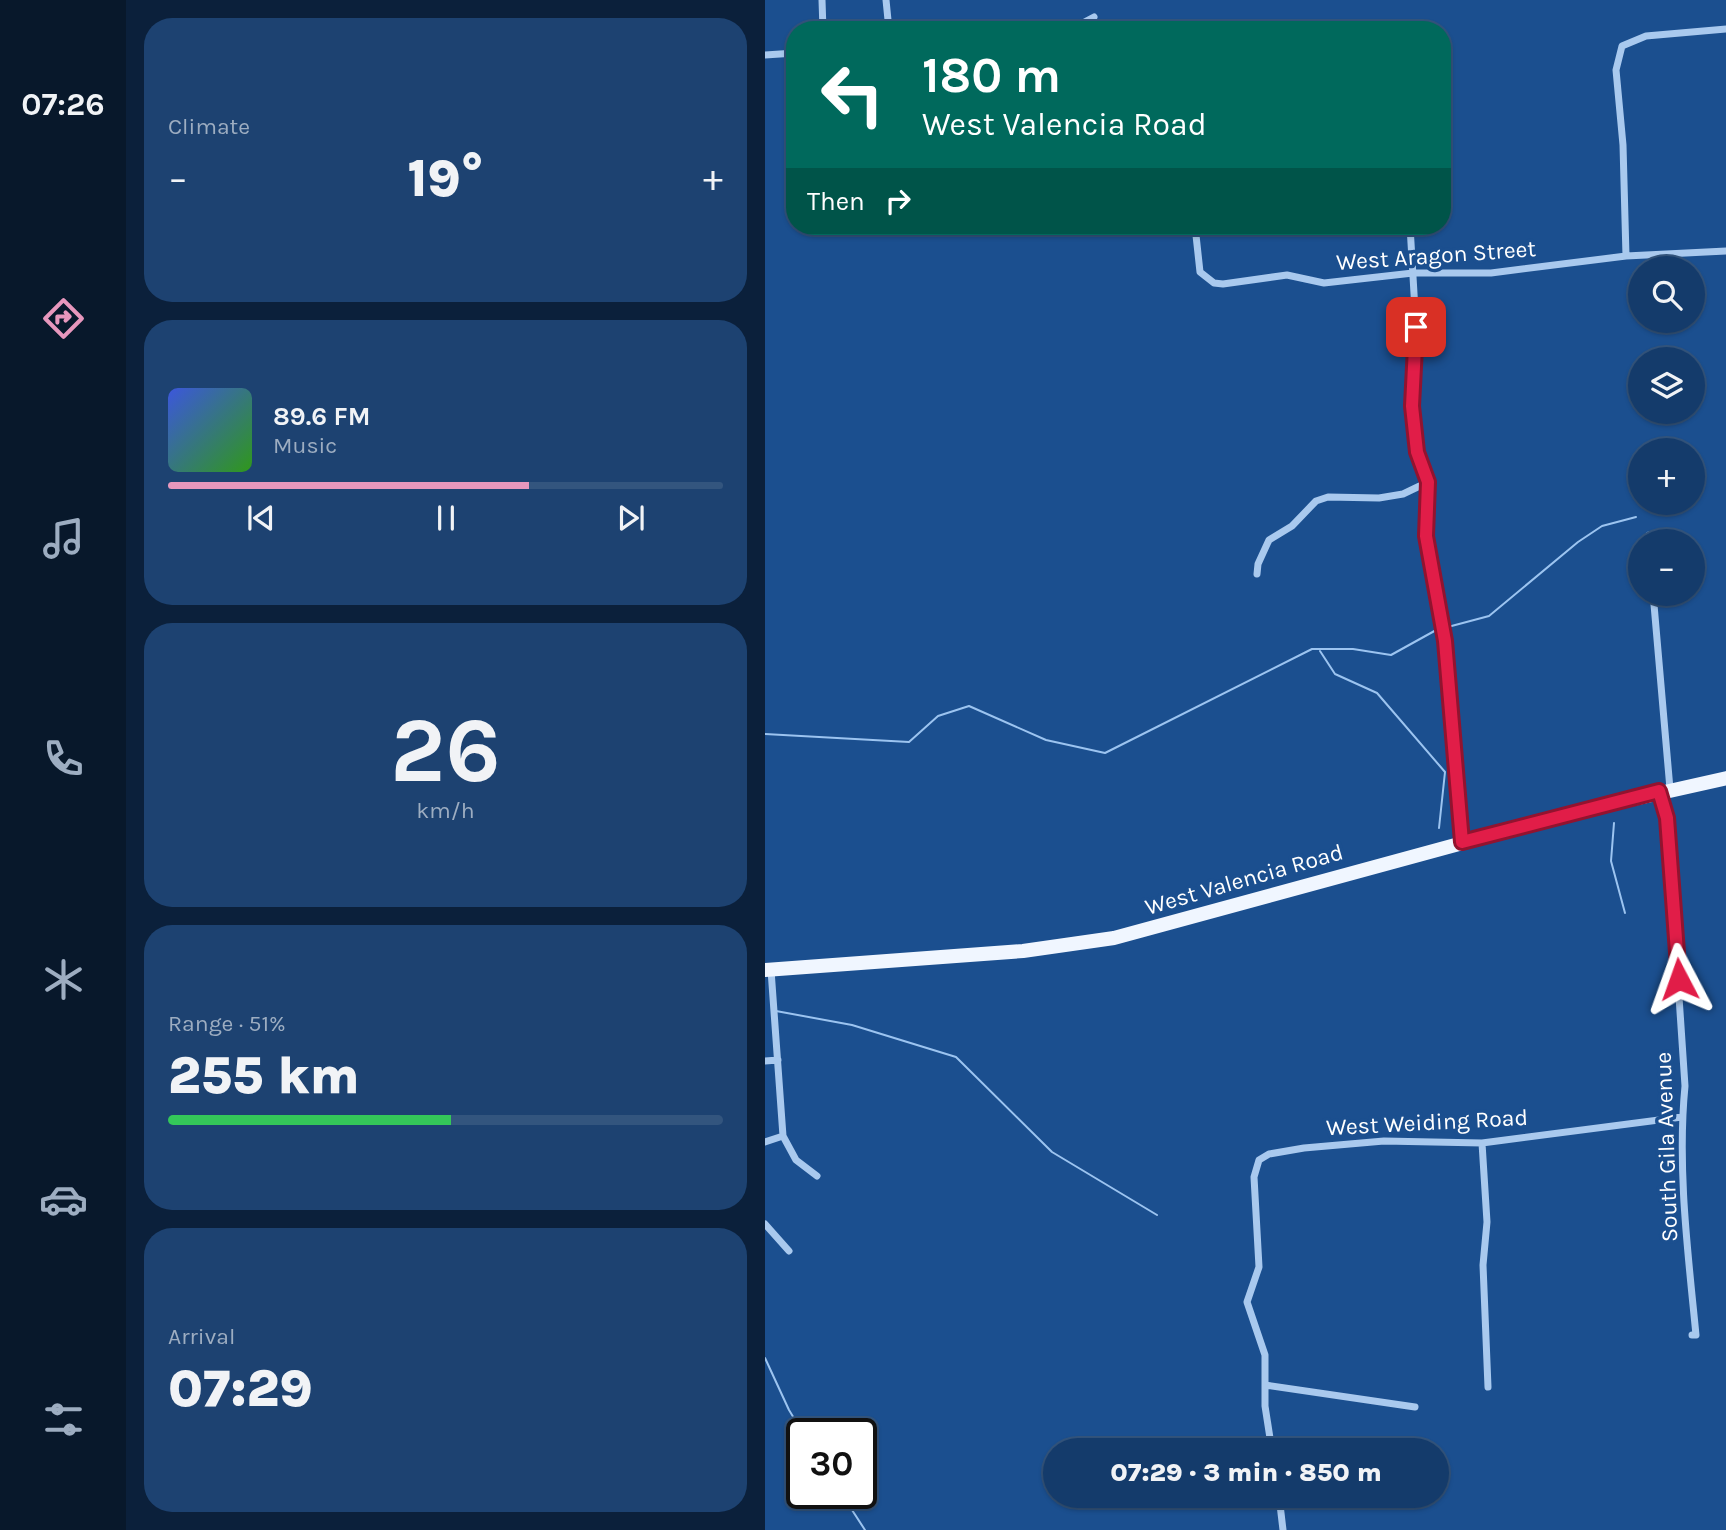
<!DOCTYPE html>
<meta charset="utf-8">
<style>
:root{--surface:#143b6b;--page:#1d4271;--text:#f1f3f6;--muted:#9dadc1;--line:#33557e;--accent:#e797bd}
body{margin:0;font-family:Karla,sans-serif;background:var(--page);color:var(--text);height:100vh;display:flex;flex-direction:column;font-size:26px;white-space:nowrap}
*{box-sizing:border-box;margin:0}
p{font-size:23px;color:var(--muted)}
.icon{flex:none;width:38px;height:38px;fill:none;stroke:currentColor;stroke-width:2;stroke-linecap:round;stroke-linejoin:round}
.map{position:relative;flex:1;overflow:hidden}
.details{display:flex;flex-direction:column;gap:18px;padding:18px;background:#0b203b;width:639px}
.details>*{flex:none}
.banner{position:absolute;left:21px;top:21px;width:665px;height:214px;border-radius:28px;box-shadow:0 2px 5px #0004,0 0 0 2px var(--line);background:#00695c;color:#fff;overflow:hidden}
.fabs{position:absolute;left:863px;top:256px;display:grid;gap:14px}
.fabs a{display:grid;place-items:center;width:77px;height:77px;border-radius:50%;background:var(--surface);box-shadow:0 2px 5px #0004,0 0 0 2px var(--line);font-size:35px}
.speed{position:absolute;left:21px;top:1418px;display:flex;gap:14px;font-size:35px;font-weight:700;text-align:center}
.speed>*{display:grid;place-content:center;width:91px;height:91px;border-radius:50%;background:var(--surface);box-shadow:0 2px 5px #0004,0 0 0 2px var(--line);line-height:1}
.speed .limit{border:4px solid #111;border-radius:10px;background:#fff;color:#111}
.pin{position:absolute;display:grid;place-items:center;width:60px;height:60px;color:#fff;margin:-30px;border-radius:14px;box-shadow:0 4px 10px #0006}
.me{position:absolute;width:77px;margin:-38px;rotate:356deg;stroke-linejoin:round;filter:drop-shadow(0 0 5px #0008)}
.turn{display:flex;align-items:center;gap:24px;height:147px;padding:0 21px;font-size:32px}
.turn .icon{width:91px;height:91px;stroke-width:2.5}
.turn b{display:block;font-size:49px;line-height:60px}
.then{display:flex;align-items:center;height:66px;padding:0 21px;background:#0003;gap:14px;font-size:26px}
.big{font-size:52px;font-weight:800;line-height:1.1}
.details .card{flex:1;display:flex;flex-direction:column;justify-content:center;gap:10px;min-width:0;padding:0 24px;border-radius:28px;background:var(--page)}
.details .dial{align-items:center;gap:0}
.dial b{font-size:91px;line-height:1}
.song{display:flex;align-items:center;gap:21px}
.cover{width:84px;height:84px;border-radius:10px;background:linear-gradient(135deg,hsl(230 70% 55%),hsl(110 70% 35%))}
.played{height:7px;border-radius:4px;background:linear-gradient(90deg,var(--accent) 65%,var(--line) 65%)}
.keys{display:flex;justify-content:space-around;direction:ltr}
.heat{display:flex;justify-content:space-between;align-items:center;font-size:38px;direction:ltr}
.charge{height:10px;border-radius:5px;background:linear-gradient(90deg,#34c759 51%,var(--line) 0)}
.trip{position:absolute;left:278px;top:1438px;width:406px;height:70px;border-radius:35px;background:var(--surface);box-shadow:0 2px 5px #0004,0 0 0 2px var(--line);font-weight:800;line-height:70px;text-align:center}
main{display:flex;flex:1;min-height:0}
.tabs{display:flex;flex-direction:column;width:126px;justify-content:space-around;align-items:center;background:#08182b;color:var(--muted)}
.tabs .icon{width:49px;height:49px}
.tabs .active{color:var(--accent)}
.tabs b{font-size:32px;color:var(--text)}
.map>svg:first-child{display:block}
.lines{fill:none;stroke-linecap:round;stroke-linejoin:round}
.stream{stroke:#9cc4f0;stroke-width:2}
.minor{stroke:#a9c9ee;stroke-width:7}
.primary{stroke:#f0f6ff;stroke-width:14}
.route-casing{stroke:#92132f;stroke-width:18}
.route{stroke:#e11d48;stroke-width:12}
.labels{text-anchor:middle;stroke-width:7;stroke-linejoin:round;paint-order:stroke}
.street-label{font-size:23px;fill:#fff;stroke:#1b4f8f}
</style>
<main>
<nav class="tabs">
<b>07:26</b>
<svg class="icon active" aria-label="directions" viewBox="0 0 24 24"><path d="M12 3l9 9-9 9-9-9zM9 14v-3h6M13 9l2 2-2 2"/></svg>
<svg class="icon" aria-label="music" viewBox="0 0 24 24"><path d="M9 18V5l10-2v13"/><circle cx="6" cy="18" r="3"/><circle cx="16" cy="16" r="3"/></svg>
<svg class="icon" aria-label="phone" viewBox="0 0 24 24"><path d="M5 4h4l2 5-3 2q2 4 5 5l2-3 5 2v4C11 20 4 13 5 4z"/></svg>
<svg class="icon" aria-label="climate" viewBox="0 0 24 24"><path d="M12 3v18M4 7l16 10M4 17L20 7"/></svg>
<svg class="icon" aria-label="car" viewBox="0 0 24 24"><path d="M5 17H2v-5l4-1 3-4h7l3 4 3 1v5h-3M9 17h6M6 11h13"/><circle cx="7" cy="17" r="2"/><circle cx="17" cy="17" r="2"/></svg>
<svg class="icon" aria-label="filters" viewBox="0 0 24 24"><path d="M4 7h16M4 17h16"/><circle cx="9" cy="7" r="2"/><circle cx="15" cy="17" r="2"/></svg>
</nav>
<section class="details">
<div class="card"><p>Climate</p>
<div class="heat"><a>−</a><b class="big">19°</b><a>+</a></div>
</div>
<div class="card">
<div class="song"><i class="cover"></i><div><b>89.6 FM</b><p>Music</p></div></div>
<div class="played"></div>
<div class="keys"><svg class="icon" aria-label="previous" viewBox="0 0 24 24"><path d="M18 5L8 12l10 7zM5 5v14"/></svg><svg class="icon" aria-label="pause" viewBox="0 0 24 24"><path d="M8 5v14M16 5v14"/></svg><svg class="icon" aria-label="next" viewBox="0 0 24 24"><path d="M6 5l10 7-10 7zM19 5v14"/></svg></div>
</div>
<div class="card dial"><b>26</b><p>km/h</p></div>
<div class="card"><p>Range · 51%</p><b class="big">255 km</b><div class="charge"></div></div>
<div class="card"><p>Arrival</p><b class="big">07:29</b></div>
</section>
<div class="map">
<svg width="962" height="1530" viewBox="0 0 962 1530">
<rect width="100%" height="100%" fill="#1b4f8f"/>
<g class="lines">
<path class="stream" d="M679 628 724 616 813 542 837 526 871 517
M555 651 570 674 612 693 680 772 674 828
M0 734 144 742 173 716 204 706 281 740 340 753 547 649H588L626 655 673 629
M849 823 846 861 860 913
M11 1011 87 1025 191 1057 287 1152 392 1215
M0 1358 24 1410 38 1433
M76 1493 100 1530"/>
<path class="minor" d="M57 0 58 30
M121 0 124 30
M203 30 247 24 312 26 329 17
M0 55 30 53
M430 226 435 272 449 283 458 284 522 275 559 283 648 273H726L861 256 962 251
M645 226 651 327 647 406 652 452 658 462 663 482 661 536 680 641 697 842
M861 256 858 145 851 70 857 46 881 36 962 29
M884 535V541
M492 574 493 564 504 540 527 526 551 501 563 497 614 498 638 494 663 482
M888 593 905 789
M894 792 902 818 920 1086C912 1168 923 1253 931 1335H927
M6 970 18 1136 31 1160 52 1176
M0 1061 13 1060
M0 1142 18 1136
M717 1143 722 1222 718 1265 723 1387
M0 1224 24 1251
M500 1385 650 1407
M507 1451 500 1406V1355L482 1302 494 1267 489 1177 494 1160 504 1154 539 1148 619 1141 717 1143 917 1117
M514 1496 518 1530"/>
<path class="primary" d="M0 970 258 951 349 938 815 811 962 778"/>
</g>
<g class="lines">
<defs>
<path id="route" d="M651 327 647 406 652 452 663 482 661 536 680 641 697 842 894 791 902 818 914 979"/>
</defs>
<use href="#route" class="route-casing"/>
<use href="#route" class="route"/>
</g>
<g class="labels">
<g class="street-label">
<text transform="translate(671 255) rotate(-4)" y="8">West Aragon Street</text>
<text transform="translate(479 879) rotate(-16)" y="8">West Valencia Road</text>
<text transform="translate(662 1122) rotate(-3)" y="8">West Weiding Road</text>
<text transform="translate(901 1147) rotate(-92)" y="8">South Gila Avenue</text>
</g>
</g>
</svg>
<div class="fabs">
<a><svg class="icon" aria-label="search" viewBox="0 0 24 24"><circle cx="10" cy="10" r="6"/><path d="M15 15l6 6"/></svg></a>
<a><svg class="icon" aria-label="layers" viewBox="0 0 24 24"><path d="M12 4l9 5-9 5-9-5zM3 14l9 5 9-5"/></svg></a>
<a>+</a>
<a>−</a>
</div>
<div class="speed"><div class="limit">30</div></div>
<div class="pin" style="left:651px;top:327px;background:#d93025"><svg class="icon" aria-label="arrive" viewBox="0 0 24 24"><path d="M6 21V4h12l-3 4 3 4H6"/></svg></div>
<svg class="me" style="left:914px;top:979px" viewBox="-20 -20 40 40"><path d="M0-17L14 15 0 8-14 15z" fill="#e11d48" stroke="#fff" stroke-width="4"/></svg>
<div class="trip">07:29 · 3 min · 850 m</div>
<div class="banner">
<div class="turn"><svg class="icon" aria-label="left" viewBox="0 0 24 24"><path d="M17 20v-9H6M10 6l-5 5 5 5"/></svg><div><b>180 m</b>West Valencia Road</div></div>
<div class="then">Then<svg class="icon" aria-label="right" viewBox="0 0 24 24"><path d="M7 20v-9h11M14 6l5 5-5 5"/></svg></div>
</div>
</div>
</main>
